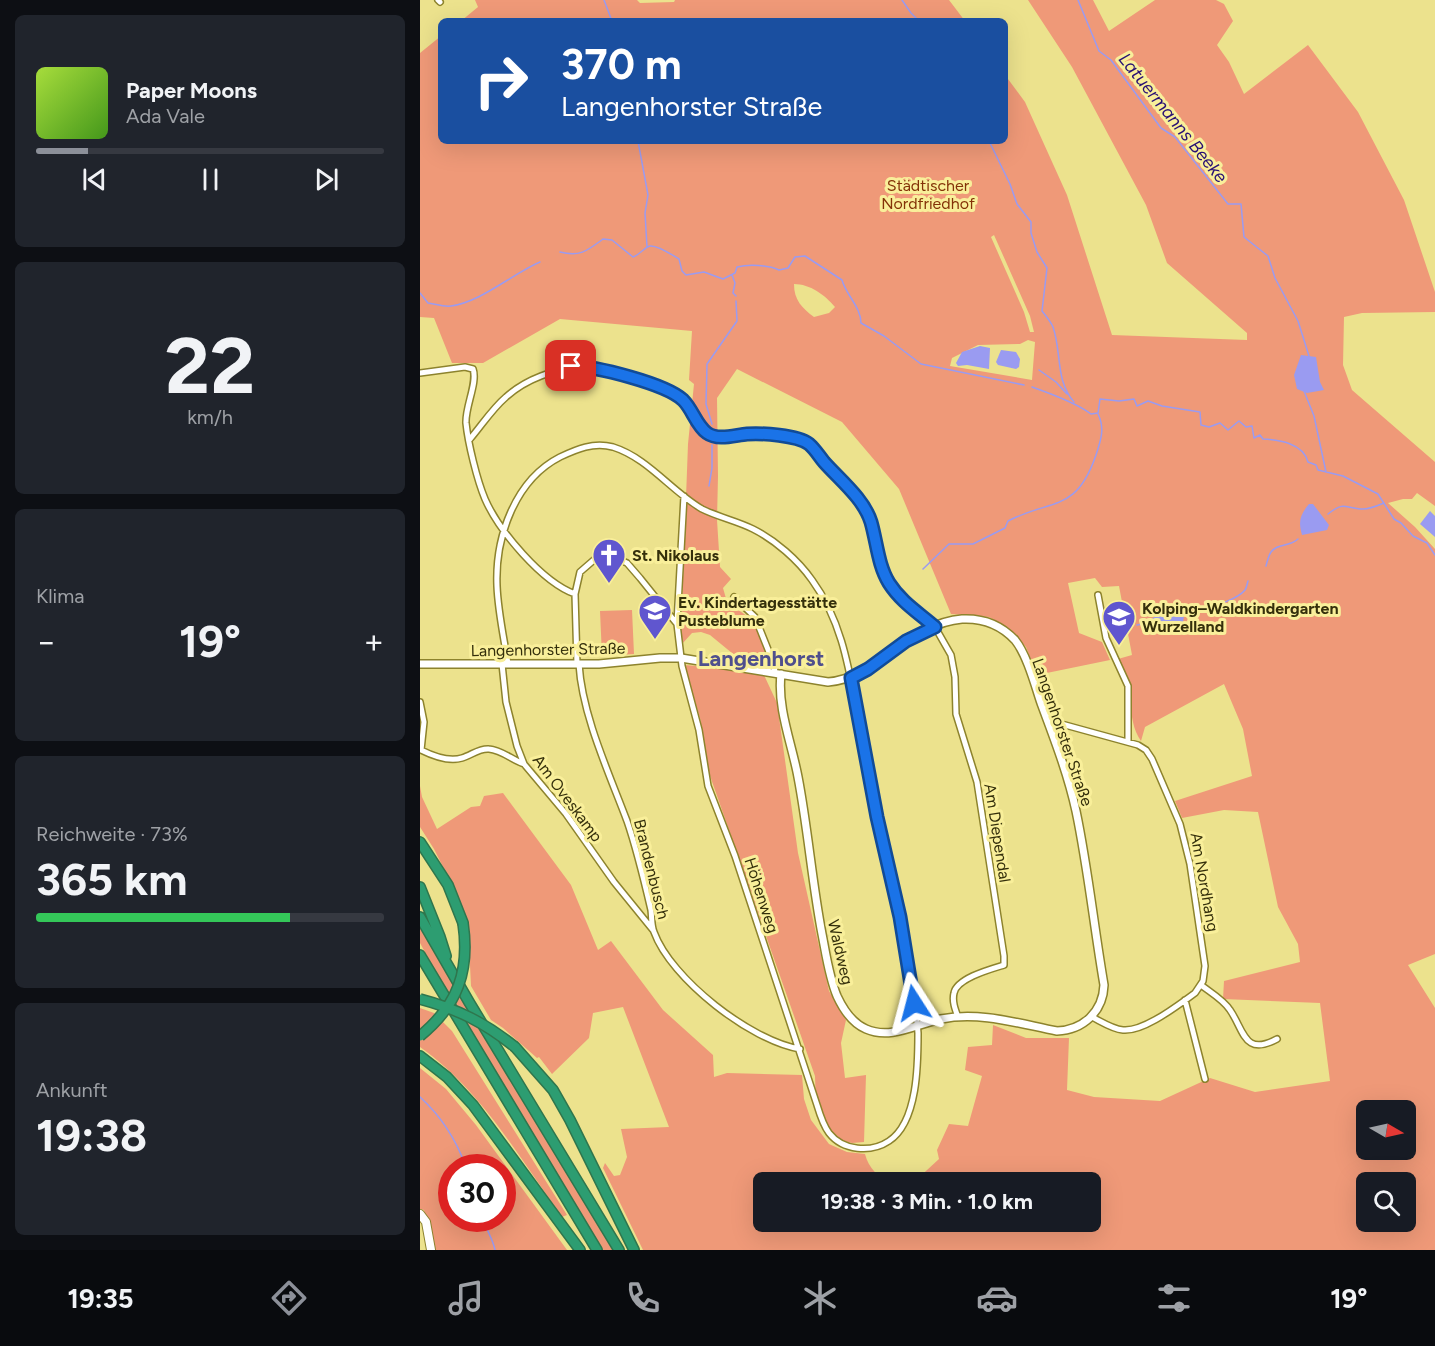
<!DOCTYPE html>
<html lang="de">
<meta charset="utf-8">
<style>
:root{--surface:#171b24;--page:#20242c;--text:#f1f3f6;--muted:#9ea1a6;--line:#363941;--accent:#8c9099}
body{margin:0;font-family:Figtree,sans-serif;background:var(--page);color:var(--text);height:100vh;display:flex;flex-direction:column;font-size:22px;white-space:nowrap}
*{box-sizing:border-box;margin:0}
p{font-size:20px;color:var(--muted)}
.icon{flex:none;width:33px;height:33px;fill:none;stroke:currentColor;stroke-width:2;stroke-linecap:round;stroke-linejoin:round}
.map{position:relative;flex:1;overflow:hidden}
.drawer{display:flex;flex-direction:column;gap:15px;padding:15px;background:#0d0f14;width:420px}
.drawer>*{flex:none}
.top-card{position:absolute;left:18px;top:18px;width:570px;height:126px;border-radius:9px;box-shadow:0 6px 24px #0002;background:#1a4fa0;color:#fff;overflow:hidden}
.needle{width:39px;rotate:99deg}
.fabs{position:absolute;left:936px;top:1100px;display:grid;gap:12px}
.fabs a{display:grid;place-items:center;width:60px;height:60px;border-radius:9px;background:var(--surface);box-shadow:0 6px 24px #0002;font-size:30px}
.speed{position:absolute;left:18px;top:1154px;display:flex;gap:12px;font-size:30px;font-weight:700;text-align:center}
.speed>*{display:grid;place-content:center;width:78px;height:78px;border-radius:50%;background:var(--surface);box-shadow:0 6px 24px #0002;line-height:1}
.speed .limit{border:9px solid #d22;background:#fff;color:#111}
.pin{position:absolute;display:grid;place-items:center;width:51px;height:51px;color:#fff;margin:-26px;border-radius:12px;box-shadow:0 3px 9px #0006}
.me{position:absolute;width:66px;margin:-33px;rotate:351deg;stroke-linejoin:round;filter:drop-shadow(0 0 4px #0008)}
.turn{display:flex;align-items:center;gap:21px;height:126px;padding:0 24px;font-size:27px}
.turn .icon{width:78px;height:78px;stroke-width:2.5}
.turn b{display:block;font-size:42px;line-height:51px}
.big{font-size:45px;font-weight:700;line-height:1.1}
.drawer .widget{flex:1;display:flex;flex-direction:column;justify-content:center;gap:9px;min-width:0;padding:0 21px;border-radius:9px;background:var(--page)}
.drawer .dial{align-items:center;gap:0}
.dial b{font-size:78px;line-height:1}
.song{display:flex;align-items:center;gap:18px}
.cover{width:72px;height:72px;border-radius:9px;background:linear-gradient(135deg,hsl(80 70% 55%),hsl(100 70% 35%))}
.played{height:6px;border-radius:3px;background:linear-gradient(90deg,var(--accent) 15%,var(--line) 15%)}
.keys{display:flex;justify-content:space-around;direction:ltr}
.heat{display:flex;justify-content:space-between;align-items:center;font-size:33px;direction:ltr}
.charge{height:9px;border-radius:4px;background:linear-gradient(90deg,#34c759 73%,var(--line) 0)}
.trip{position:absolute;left:333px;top:1172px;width:348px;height:60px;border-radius:9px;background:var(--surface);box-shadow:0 6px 24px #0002;font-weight:700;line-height:60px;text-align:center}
.menu{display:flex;height:96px;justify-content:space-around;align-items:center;background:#090b0e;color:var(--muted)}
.menu .icon{width:42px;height:42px}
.menu .selected{color:var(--accent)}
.menu b{font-size:27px;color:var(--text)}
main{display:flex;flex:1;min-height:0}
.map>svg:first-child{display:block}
.green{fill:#ef9978;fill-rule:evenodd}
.water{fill:#9a9bf1}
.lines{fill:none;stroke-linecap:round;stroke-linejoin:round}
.stream{stroke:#9a9bf1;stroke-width:1.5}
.minor-casing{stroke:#8d832d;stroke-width:8}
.tertiary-casing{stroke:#8d832d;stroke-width:10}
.secondary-casing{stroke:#8d832d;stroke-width:10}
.motorway-casing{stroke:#2f764d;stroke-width:12}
.minor{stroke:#fff;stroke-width:5}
.tertiary{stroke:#fff;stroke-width:7}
.secondary{stroke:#fff;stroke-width:8}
.motorway{stroke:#2d9d71;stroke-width:9}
.motorway-bridge-casing{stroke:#2f764d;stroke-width:12;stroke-linecap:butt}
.motorway-bridge{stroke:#2d9d71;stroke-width:9}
.route-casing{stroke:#114b97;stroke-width:15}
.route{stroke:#1a73e8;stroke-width:10}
.labels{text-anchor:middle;stroke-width:6;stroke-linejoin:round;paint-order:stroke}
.park-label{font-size:16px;fill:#843208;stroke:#f9ef9a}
.poi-label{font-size:16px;font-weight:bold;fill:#342f0b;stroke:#f9ef9a;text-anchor:start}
.street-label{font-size:16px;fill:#342f0b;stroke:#f9ef9a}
.water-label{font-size:18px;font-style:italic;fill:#281074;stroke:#f9ef9a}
.district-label{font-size:22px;font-weight:bold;fill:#4f4f8d;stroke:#f9ef9a}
</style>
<main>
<section class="drawer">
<div class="widget">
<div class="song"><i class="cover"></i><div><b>Paper Moons</b><p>Ada Vale</p></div></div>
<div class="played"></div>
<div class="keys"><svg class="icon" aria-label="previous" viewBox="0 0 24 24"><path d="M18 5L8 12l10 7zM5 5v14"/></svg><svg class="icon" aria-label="pause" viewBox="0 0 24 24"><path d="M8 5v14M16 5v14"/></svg><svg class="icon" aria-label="next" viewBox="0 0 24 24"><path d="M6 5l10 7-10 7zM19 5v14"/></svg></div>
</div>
<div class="widget dial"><b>22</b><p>km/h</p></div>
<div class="widget"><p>Klima</p>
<div class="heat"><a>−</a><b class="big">19°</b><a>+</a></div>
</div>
<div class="widget"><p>Reichweite · 73%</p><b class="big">365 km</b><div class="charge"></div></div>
<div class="widget"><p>Ankunft</p><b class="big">19:38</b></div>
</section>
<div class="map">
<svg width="1015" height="1250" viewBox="0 0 1015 1250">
<rect width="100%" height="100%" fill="#ece28d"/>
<path class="green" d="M55 0H217L220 3 254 2 255 0H529L545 21H41L58 7Z
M608 0H673L689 31 735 0H796L804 4 813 21 797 45 809 62 824 94 888 45 938 112 984 200 1015 292V312L942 313 924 317 923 365 932 390 1015 462V506L997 493 992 499H983L968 503 995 527 1015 549V954L988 965 1015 1008V1250H223L183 1168 185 1163 194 1176 200 1175 207 1157 201 1129 249 1127 203 1007 173 1013 169 1038 132 1074 119 1057 117 1058 83 1028 71 1020 51 986 48 925 36 893 14 849 0 827V786L2 797 17 829 51 807 60 806 64 796 83 793 151 885 178 950 191 941 243 1010 293 1055 294 1077 307 1073 382 1075 384 1099 391 1120 409 1144 427 1152 445 1154C449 1169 457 1176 472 1182H344V1221H670V1182H494L519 1159 517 1150 529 1124 548 1126 562 1076 545 1070 548 1047 572 1045 573 1025 606 1038H649L647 1090 674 1097 740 1101 790 1078 835 1092 910 1081 900 1003 803 999 804 981 880 962 878 944 858 907 838 812 804 810 762 818 755 801 832 776 823 729 804 684 725 727 721 741C705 718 716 688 698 659L712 655 699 586 682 587 675 578 648 583 659 633 682 642 690 660 617 675 606 647 589 629 569 617 531 614 479 489 422 422 317 369 297 398 298 476 297 520 300 567 311 579 303 588 307 602 334 621 351 665 318 658 290 635 281 632 272 633 262 644 261 632 268 444 274 384 269 380 272 331 140 319 63 363H32L14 318 0 317V53L21 36V141H585V75L605 102 647 195 692 335 827 340V333L747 263 726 205 652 67ZM574 235 610 316 614 332H610L604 312 571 237ZM374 284C390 284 405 295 415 307L409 313 394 317C382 308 374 300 374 284ZM608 340 615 342 612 380 530 366 532 358 558 345 600 344ZM946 1110H986V1149H946ZM946 1182H986V1221H946Z
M212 610 214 654 182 656 180 611Z
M264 665 304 668 344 675 357 703 378 853 409 991 426 1020 421 1043 425 1078 446 1075 444 1142 432 1143 421 1140 413 1134 396 1107 395 1076 288 770 280 718Z
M0 926 64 1037 193 1250H183L22 984 0 943Z
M0 1008 14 1013 32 1031 147 1215 142 1217C100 1158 60 1089 0 1047Z
M0 1068 26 1089 56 1125 147 1250H14L4 1210 0 1209ZM32 1167H82V1218H32Z"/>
<path class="water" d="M560 346 570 348 569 369 547 365 538 366 536 363 542 352Z
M581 350 596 352 600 359 599 367 596 369 578 365 576 362Z
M881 355 896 357 900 382 904 390 887 393 877 389 874 375Z
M889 504H893L909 525 907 530 882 535C878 521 880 515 889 504Z
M1010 511 1015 516V537L1000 524Z
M760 608 764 615 763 623 742 625 729 622C738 612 746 610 760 608Z"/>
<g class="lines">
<path class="stream" d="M184 0 192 21
M482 0 491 13 499 21
M658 0 679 51 691 60 741 128 755 137 808 204H821L824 237 848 256 855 278 878 321 889 356
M218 141 228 195 225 213 227 247
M569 141 590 184 597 204 611 222V233L617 252 627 268 622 311C626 316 631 322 633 327 642 353 635 380 654 402
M140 252C160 257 167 251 183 239L192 240 213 257C219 255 225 247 230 246 238 245 252 255 259 259L262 271 266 275 284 272 303 279 315 273 317 267C329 264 348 265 359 270L368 268 375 257 385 256 422 280C426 295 441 307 441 323L464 336 501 364 604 385
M312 275 315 283 313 293 316 296
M0 293 8 303C15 304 24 307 31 306 61 302 92 274 120 262
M619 370 636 382 647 394
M612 387C629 393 658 404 671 414L678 413 680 399 699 401 714 399 717 406 728 401 742 406 780 412 781 425 789 427 800 423 808 430 819 421 826 427 832 426 834 438 840 435 843 439C859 440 883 443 888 462L896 465 898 470 923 476 958 494 974 519 981 523 993 536 1007 543 1015 555
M884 391 894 416 906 472
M292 424 286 404 287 364 317 321 316 301
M289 486 292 468V445
M908 514C923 502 923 507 940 509 948 510 957 506 964 503
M846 566C847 562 849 555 851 552 857 543 870 547 878 539
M503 569 529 544H553L585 528 588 521C633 498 656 513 676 455 681 440 685 428 678 414
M776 611C789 607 816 601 825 590 827 587 827 584 828 581
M762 615 771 612
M717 625 728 623
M0 1097C22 1117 36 1139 46 1167
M63 1218C66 1230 73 1239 75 1250"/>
<defs>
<path id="minor" d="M18 0 20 2
M0 373 45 367 53 369C58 382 45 407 46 423 48 443 57 480 65 499 79 531 122 582 155 594
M50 439C62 425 72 409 86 397 96 388 108 381 121 376 158 361 176 365 213 379 228 384 246 388 260 397 273 406 275 429 291 435 302 440 315 435 327 434 346 432 371 435 389 444L429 489 447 513 463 571 474 591 488 606 515 627 531 655 535 677 536 714 557 782 584 956V965C571 969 537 978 534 993 532 1001 535 1009 538 1017
M678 595 686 638 708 686V742
M314 597 335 617 355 667 354 673
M257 623 264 496
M82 664 86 702 97 746 104 764 146 814 194 882 233 930
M88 664C84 638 78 612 77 586 75 537 95 480 140 457 157 449 173 442 193 447 228 458 251 491 282 509 298 517 317 521 333 529 355 540 378 560 392 580 422 621 429 669 438 717 445 755 452 793 460 830 464 848 469 865 473 883 481 917 486 951 491 985 494 1001 497 1017 498 1033 498 1063 498 1122 469 1141 451 1153 423 1151 409 1133 403 1125 400 1115 397 1105L315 856 288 786 279 730 262 666 257 624 220 578 207 563 200 560 192 557 175 559 160 572 155 594 157 664
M159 664C162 715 189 773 207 821 217 850 224 880 231 910 232 917 231 925 234 932 251 979 331 1041 380 1049
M0 702 4 722 1 750C13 756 29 762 42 758 52 755 59 748 69 749 82 750 92 760 104 764
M627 720 718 745 726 750 732 759 760 824 770 864 785 966 783 981 775 993C758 1005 724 1032 703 1030 692 1029 682 1022 672 1017
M781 985C790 992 804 1000 810 1010 824 1030 824 1057 857 1039
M765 1000 785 1079"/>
<path id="tertiary" d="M0 664H179L240 658H261L408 682C458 678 490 623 542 619 562 618 581 625 595 640 607 655 615 685 621 703 634 738 648 774 656 811 668 868 674 927 684 985 683 1012 663 1030 637 1031 600 1024 560 1011 521 1019 496 1024 471 1040 446 1029 432 1023 423 1009 417 996 409 977 406 954 402 934 392 882 388 829 378 777 372 744 357 708 361 674"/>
<path id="secondary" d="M0 1214 6 1222 11 1250"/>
<path id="motorway" d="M0 842 28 885 43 923
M0 887 20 937 26 956
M0 917 49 1002 199 1250
M0 955 177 1250
M95 1047 133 1090 150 1120 214 1250
M0 1056 27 1077 53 1105 160 1250"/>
</defs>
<use href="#minor" class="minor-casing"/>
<use href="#tertiary" class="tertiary-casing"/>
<use href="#secondary" class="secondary-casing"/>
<use href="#motorway" class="motorway-casing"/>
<use href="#minor" class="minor"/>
<use href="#tertiary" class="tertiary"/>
<use href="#secondary" class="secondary"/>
<use href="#motorway" class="motorway"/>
<defs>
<path id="motorway-bridge" d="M0 999C38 1009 65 1023 95 1047
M0 1036C38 1005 50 971 43 923"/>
</defs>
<use href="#motorway-bridge" class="motorway-bridge-casing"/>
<use href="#motorway-bridge" class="motorway-bridge"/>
</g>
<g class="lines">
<defs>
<path id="route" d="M151 366C176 366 246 384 263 400 273 410 276 425 287 433 298 441 315 435 327 434 342 433 377 435 389 444 395 449 399 456 404 462 420 480 444 499 451 522 457 543 458 565 469 583 481 602 499 613 515 627L486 641 448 669 431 678 457 817 480 917 494 1003"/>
</defs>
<use href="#route" class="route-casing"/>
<use href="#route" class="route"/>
</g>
<defs>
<symbol id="church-pin" viewBox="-11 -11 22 30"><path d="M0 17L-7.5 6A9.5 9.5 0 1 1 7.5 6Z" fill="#6056cf" stroke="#f9ef9a"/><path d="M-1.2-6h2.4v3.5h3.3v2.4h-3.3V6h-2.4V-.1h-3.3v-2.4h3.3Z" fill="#fff"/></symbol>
<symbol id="school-pin" viewBox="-11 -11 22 30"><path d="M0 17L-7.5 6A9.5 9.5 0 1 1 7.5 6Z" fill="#6056cf" stroke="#f9ef9a"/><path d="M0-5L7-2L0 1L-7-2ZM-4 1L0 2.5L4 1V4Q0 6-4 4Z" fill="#fff"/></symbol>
</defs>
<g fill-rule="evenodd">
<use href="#church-pin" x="170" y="536" width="38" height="52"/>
<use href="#school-pin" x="216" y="592" width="38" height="52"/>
<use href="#school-pin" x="680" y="598" width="38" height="52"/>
</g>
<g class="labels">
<g class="park-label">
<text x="508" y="191">Städtischer<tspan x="508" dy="18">Nordfriedhof</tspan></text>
</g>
<g class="poi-label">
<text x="212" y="561">St. Nikolaus</text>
<text x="258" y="608">Ev. Kindertagesstätte<tspan x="258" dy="18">Pusteblume</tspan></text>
<text x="722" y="614">Kolping–Waldkindergarten<tspan x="722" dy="18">Wurzelland</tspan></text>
</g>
<g class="street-label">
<text transform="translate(128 649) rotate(-1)" y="6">Langenhorster Straße</text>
<text transform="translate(643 732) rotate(71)" y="6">Langenhorster Straße</text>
<text transform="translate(148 798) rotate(53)" y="6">Am Oveskamp</text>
<text transform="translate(578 833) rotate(81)" y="6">Am Diependal</text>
<text transform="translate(232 869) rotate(76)" y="6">Brandenbusch</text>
<text transform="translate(785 882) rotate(80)" y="6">Am Nordhang</text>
<text transform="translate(342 895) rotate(72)" y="6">Höhenweg</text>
<text transform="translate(421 952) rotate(77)" y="6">Waldweg</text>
</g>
<g class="water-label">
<text transform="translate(753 118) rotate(51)" y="6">Latuermanns Beeke</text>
</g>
<g class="district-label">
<text x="341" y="666">Langenhorst</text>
</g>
</g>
</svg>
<div class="fabs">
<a><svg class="needle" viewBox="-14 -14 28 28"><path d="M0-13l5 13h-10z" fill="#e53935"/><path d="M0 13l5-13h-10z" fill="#9ea1a6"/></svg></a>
<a><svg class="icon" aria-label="search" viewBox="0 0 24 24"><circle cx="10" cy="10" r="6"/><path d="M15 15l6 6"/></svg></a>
</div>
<div class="speed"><div class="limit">30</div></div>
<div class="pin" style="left:151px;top:366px;background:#d93025"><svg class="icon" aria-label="arrive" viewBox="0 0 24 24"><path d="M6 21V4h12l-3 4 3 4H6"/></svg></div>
<svg class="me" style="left:494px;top:1003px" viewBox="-20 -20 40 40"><path d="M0-17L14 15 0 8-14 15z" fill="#1a73e8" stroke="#fff" stroke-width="4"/></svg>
<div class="trip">19:38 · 3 Min. · 1.0 km</div>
<div class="top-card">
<div class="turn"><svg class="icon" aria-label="right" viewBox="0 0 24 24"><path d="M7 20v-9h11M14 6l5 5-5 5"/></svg><div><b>370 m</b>Langenhorster Straße</div></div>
</div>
</div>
</main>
<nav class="menu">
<b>19:35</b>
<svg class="icon selected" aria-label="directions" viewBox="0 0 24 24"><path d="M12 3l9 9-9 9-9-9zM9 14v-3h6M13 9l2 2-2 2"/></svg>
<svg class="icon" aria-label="music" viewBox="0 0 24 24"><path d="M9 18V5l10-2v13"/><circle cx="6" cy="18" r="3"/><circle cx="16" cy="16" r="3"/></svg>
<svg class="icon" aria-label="phone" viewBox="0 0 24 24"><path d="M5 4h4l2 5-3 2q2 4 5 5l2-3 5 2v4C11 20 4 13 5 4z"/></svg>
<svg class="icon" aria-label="climate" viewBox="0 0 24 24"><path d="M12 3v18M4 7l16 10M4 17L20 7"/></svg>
<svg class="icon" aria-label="car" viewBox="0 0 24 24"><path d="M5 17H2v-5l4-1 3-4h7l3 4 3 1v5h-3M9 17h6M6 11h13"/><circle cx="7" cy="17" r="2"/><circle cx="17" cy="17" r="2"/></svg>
<svg class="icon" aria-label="filters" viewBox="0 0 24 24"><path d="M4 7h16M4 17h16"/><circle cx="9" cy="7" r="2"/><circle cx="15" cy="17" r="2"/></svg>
<b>19°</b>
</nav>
